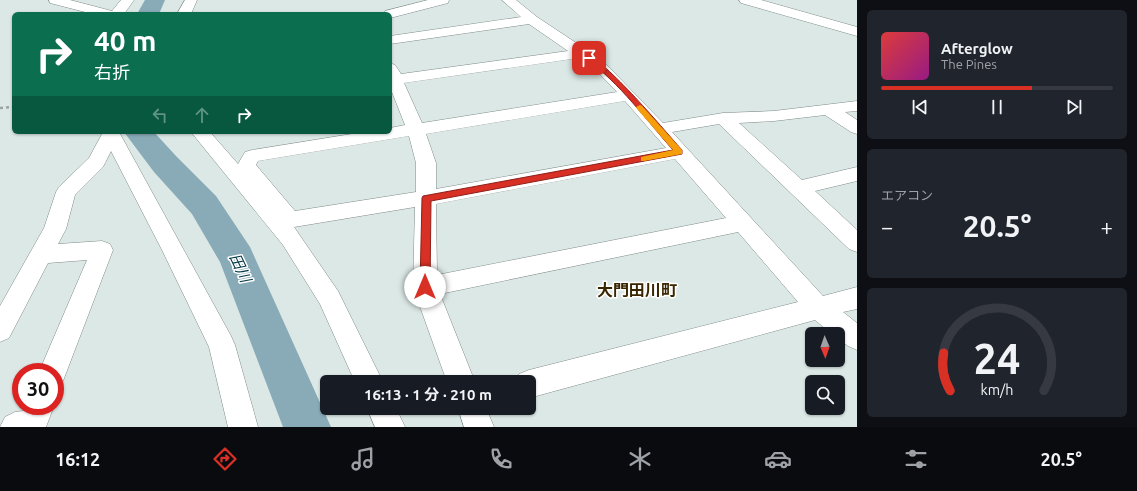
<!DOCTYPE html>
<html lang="ja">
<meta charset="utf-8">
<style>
:root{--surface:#171b24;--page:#20242c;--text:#f1f3f6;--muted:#9ea1a6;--line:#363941;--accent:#d93025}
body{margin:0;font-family:Ubuntu,"Noto Sans JP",sans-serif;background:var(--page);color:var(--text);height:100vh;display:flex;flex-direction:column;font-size:15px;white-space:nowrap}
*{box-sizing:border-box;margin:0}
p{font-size:13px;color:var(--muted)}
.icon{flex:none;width:22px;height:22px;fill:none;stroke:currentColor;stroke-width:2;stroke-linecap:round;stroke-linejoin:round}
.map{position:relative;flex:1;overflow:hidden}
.panel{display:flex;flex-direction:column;gap:10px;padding:10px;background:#0d0f14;width:280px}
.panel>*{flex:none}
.top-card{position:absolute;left:12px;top:12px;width:380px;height:122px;border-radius:6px;box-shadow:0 1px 3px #0004;background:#0b6e4f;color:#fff;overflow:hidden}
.needle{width:26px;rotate:178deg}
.tools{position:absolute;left:805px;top:327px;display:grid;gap:8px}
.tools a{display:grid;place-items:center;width:40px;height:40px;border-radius:6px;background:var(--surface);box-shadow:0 1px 3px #0004;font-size:20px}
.speed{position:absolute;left:12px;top:363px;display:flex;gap:8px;font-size:20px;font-weight:700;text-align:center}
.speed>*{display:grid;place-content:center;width:52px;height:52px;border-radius:50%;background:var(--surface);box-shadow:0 1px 3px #0004;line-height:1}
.speed .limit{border:6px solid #d22;background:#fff;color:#111}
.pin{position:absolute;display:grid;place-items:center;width:34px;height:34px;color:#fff;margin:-17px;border-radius:8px;box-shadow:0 2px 6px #0006}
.me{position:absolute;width:44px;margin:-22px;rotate:0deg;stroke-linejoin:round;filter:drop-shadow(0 0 3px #0008)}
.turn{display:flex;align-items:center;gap:14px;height:84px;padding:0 16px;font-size:18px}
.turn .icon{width:52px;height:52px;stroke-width:2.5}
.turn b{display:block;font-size:28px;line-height:34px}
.lanes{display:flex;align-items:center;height:38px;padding:0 16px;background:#0003;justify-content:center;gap:20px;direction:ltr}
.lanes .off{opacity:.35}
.big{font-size:30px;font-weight:700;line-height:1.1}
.panel .card{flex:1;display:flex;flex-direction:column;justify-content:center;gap:6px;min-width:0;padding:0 14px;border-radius:6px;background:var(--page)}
.panel .dial{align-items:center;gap:0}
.dial svg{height:104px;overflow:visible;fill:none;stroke:var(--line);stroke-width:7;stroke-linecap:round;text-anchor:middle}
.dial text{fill:var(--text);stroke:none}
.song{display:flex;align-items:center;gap:12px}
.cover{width:48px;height:48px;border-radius:6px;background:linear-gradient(135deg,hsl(0 70% 55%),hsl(310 70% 35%))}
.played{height:4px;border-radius:2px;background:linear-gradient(90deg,var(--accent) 65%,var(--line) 65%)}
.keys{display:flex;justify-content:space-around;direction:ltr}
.heat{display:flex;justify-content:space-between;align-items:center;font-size:22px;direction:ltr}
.trip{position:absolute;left:320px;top:375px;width:216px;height:40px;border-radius:6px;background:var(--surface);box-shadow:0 1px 3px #0004;font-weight:700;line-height:40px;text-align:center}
.tab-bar{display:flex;height:64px;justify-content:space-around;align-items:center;background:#090b0e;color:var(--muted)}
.tab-bar .icon{width:28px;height:28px}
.tab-bar .selected{color:var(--accent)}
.tab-bar b{font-size:18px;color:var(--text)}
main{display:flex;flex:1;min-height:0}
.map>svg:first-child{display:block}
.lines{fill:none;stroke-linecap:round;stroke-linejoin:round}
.river{fill:#89aab7;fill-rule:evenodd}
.minor-casing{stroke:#808c89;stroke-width:1}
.major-casing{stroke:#808c89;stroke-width:1}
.path{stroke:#9aa4a2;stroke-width:2.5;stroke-dasharray:3 3;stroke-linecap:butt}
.minor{fill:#fff;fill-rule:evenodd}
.major{fill:#fff;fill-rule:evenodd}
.route{fill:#d93025;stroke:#8d1f18}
.slow{fill:#f59e0b}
.labels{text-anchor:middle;stroke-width:3;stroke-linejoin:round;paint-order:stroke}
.water-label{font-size:15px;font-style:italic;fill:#043847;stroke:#fff}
.quarter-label{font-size:16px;font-weight:bold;fill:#392600;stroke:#fff}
</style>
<main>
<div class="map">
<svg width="857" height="427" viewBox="0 0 857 427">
<rect width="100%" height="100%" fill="#dbe8e5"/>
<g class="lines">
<path class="river" d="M145 0H165L159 14H137Z
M124 132H154L176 156 216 196 250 247 331 427H283L220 262 192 214 154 172Z"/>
<defs>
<path id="minor" d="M49 0H70L112 11 121 0H134L124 14H93L50 3Z
M185 0H197L191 14H177Z
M428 0H449L448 3 390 18V14H383L385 11Z
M502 0H516L537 17 602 60 663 123 723 113 774 111 857 101V111L845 112 857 120V134L851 132 825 115 774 121 739 123 802 180 857 167V181L815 191 857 230V252L849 249 719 124 672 132 823 296 857 287V309L843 312 857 323V350L848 346 838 338V334H832L815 320 529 398V382H516L519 374 529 370 798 302 738 232 440 294 475 382H447L413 287 415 207 294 227 338 291 383 382H355L320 304 283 245 191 132H210L238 164 245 152 252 150 364 132H390V128L405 125 390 87V63L395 65 401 74 568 51 529 24 390 44V36L521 17ZM579 58 592 66 617 92 422 123 404 83ZM625 101 666 148 436 189V163L426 134ZM409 136 416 163V192L295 211 256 165 258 161ZM675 159 726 218 437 275 436 204Z
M101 132H119L231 336 235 345 258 427H228L209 347 162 250 111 151 103 167 75 195 66 229 58 244 102 241 110 244 113 250 63 381 55 384V372H39L87 260 48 263 9 338 0 342V306L44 228 56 192 59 187 89 158 102 134Z
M26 406H54L46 427H0L5 417 15 412 23 411Z
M367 408H396L405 427H375Z
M458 408H486L494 427H464Z"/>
<path id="major" d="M739 0H761L857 27V36L741 3Z"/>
</defs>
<use href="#minor" class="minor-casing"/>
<use href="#major" class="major-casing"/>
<path class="path" d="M0 108 14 107"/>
<use href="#minor" class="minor"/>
<use href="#major" class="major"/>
</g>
<path class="route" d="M587 57C602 55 669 136 682 150V154L431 201 430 287 429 290 425 292 422 290 420 287 422 198 423 196 673 150C648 122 618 81 587 60Z"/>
<path class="slow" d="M640 105 642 106 682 150V154L644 161H641V157L673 150 637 109 636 107Z"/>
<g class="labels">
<g class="water-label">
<text transform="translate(240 268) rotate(65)" y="5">田川</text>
</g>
<g class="quarter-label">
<text x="637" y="296">大門田川町</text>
</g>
</g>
</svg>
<div class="tools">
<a><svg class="needle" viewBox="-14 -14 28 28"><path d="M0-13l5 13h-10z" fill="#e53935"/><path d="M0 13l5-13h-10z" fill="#9ea1a6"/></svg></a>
<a><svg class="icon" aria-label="search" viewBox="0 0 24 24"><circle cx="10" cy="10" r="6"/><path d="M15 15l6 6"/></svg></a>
</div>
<div class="speed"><div class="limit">30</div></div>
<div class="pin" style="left:589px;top:58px;background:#d93025"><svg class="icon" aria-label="arrive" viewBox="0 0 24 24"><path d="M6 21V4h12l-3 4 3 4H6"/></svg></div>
<svg class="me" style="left:425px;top:287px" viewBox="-20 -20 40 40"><circle r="19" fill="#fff"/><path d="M0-13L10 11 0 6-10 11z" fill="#d93025"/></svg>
<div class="trip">16:13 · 1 分 · 210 m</div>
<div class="top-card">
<div class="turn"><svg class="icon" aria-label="right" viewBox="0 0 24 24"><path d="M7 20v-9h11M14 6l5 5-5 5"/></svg><div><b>40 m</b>右折</div></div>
<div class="lanes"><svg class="icon off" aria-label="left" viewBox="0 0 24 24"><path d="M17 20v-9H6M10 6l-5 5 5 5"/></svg><svg class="icon off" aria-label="ahead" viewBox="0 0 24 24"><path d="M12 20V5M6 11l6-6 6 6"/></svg><svg class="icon" aria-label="right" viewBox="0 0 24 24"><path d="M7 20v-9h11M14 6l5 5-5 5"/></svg></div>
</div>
</div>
<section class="panel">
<div class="card">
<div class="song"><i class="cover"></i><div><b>Afterglow</b><p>The Pines</p></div></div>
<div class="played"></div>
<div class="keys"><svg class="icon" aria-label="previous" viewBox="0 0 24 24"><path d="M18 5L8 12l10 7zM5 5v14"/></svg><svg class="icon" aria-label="pause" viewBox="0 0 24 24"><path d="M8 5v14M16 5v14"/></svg><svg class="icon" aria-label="next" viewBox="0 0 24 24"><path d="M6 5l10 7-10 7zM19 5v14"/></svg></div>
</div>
<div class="card"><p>エアコン</p>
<div class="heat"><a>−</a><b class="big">20.5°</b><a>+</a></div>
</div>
<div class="card dial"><svg viewBox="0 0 100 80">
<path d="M14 69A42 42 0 1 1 86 69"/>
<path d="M14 69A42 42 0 0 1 9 40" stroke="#d93025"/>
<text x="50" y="56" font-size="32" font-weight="700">24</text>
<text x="50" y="72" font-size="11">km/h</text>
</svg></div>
</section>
</main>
<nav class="tab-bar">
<b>16:12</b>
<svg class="icon selected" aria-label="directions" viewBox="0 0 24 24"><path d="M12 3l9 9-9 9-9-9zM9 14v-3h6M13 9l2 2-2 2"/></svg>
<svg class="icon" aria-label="music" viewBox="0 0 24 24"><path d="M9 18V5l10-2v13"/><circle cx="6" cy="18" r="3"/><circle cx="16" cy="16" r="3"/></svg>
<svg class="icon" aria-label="phone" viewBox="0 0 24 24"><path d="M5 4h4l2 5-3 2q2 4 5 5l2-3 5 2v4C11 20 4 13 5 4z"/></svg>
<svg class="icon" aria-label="climate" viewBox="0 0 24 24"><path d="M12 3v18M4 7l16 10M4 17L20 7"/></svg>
<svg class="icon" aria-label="car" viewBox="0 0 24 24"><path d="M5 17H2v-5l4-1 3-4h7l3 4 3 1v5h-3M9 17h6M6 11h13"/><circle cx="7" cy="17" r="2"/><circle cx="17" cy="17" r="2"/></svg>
<svg class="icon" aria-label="filters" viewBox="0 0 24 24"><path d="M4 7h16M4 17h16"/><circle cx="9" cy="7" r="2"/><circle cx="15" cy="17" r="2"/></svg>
<b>20.5°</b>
</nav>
